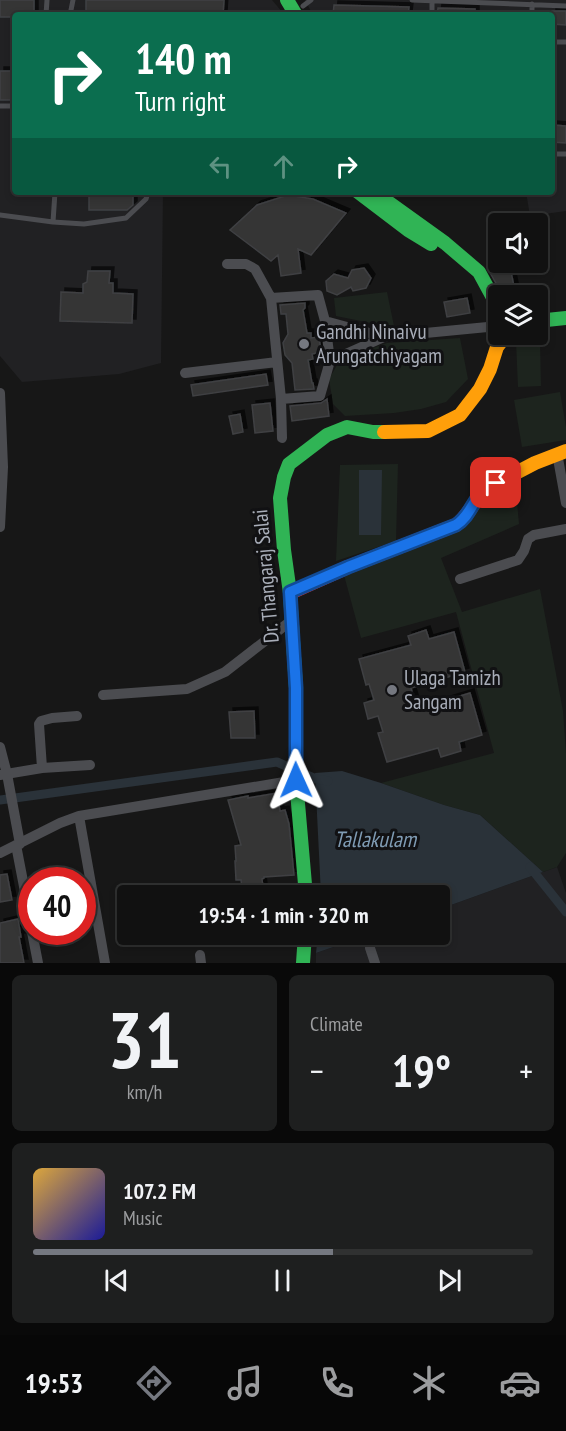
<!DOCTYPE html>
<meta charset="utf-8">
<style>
:root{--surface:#111;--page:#1e1f1f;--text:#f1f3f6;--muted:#9c9d9f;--line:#303131;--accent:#757880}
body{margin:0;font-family:"PT Sans Narrow",sans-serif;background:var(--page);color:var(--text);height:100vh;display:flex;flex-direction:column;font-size:22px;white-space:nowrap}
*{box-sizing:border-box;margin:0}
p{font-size:20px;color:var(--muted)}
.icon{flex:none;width:33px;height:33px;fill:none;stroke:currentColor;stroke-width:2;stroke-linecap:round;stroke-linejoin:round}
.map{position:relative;height:963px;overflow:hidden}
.details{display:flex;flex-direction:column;gap:12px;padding:12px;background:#090909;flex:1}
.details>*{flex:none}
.guide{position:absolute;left:12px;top:12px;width:543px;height:183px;border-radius:6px;box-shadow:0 3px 9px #0003,0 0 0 2px var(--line);background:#0b6e4f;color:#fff;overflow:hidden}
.buttons{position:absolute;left:488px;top:213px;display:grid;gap:12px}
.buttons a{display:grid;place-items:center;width:60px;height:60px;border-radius:6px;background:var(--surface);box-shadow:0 3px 9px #0003,0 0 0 2px var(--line);font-size:30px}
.speed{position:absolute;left:18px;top:867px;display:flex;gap:12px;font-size:30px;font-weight:700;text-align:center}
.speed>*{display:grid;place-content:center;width:78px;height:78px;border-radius:50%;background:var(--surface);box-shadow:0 3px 9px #0003,0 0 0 2px var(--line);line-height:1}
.speed .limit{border:9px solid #d22;background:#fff;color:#111}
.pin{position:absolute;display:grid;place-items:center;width:51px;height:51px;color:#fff;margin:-26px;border-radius:12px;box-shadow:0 3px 9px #0006}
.me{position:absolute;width:66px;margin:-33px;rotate:359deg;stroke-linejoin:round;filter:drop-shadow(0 0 4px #0008)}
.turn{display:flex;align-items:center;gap:21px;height:126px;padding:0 24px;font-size:27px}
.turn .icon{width:78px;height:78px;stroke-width:2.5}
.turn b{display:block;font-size:42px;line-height:51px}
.lanes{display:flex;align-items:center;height:57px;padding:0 24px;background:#0003;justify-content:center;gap:30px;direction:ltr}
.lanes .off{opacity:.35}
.big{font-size:45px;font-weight:600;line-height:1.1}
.details .widget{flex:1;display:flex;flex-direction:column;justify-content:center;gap:9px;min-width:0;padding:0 21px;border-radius:9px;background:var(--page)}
.details .dial{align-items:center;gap:0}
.dial b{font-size:78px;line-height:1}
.song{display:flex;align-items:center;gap:18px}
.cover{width:72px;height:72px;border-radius:9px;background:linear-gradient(135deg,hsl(40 70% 55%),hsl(240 70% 35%))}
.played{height:6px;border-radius:3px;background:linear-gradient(90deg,var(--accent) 60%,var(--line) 60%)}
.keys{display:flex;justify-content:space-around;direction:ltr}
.heat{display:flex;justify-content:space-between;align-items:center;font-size:33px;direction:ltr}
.details .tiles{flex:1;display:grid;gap:12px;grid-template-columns:1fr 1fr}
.widget:last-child{grid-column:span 2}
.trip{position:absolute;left:117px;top:885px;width:333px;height:60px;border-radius:6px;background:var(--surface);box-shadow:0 3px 9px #0003,0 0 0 2px var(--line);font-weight:600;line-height:60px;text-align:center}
.tabs{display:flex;height:96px;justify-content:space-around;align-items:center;background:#070707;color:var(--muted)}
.tabs .icon{width:42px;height:42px}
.tabs .current{color:var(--accent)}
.tabs b{font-size:27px;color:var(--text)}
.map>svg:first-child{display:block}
.built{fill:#212123}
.green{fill:#1d241e}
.water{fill:#2a3239}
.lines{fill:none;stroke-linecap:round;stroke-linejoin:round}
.canal{stroke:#2a3239;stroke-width:9}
.building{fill:#353536;stroke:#3f4043;stroke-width:1.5;filter:url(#shadow)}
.lane{stroke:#4b4c50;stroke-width:5}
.street{stroke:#4b4c50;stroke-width:10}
.fast{stroke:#30b455;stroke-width:14}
.slow{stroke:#ff9f0a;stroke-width:14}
.jam{stroke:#e5322d;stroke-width:14}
.route-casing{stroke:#114b97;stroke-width:15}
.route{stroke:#1a73e8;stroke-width:10}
.poi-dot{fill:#757880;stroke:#111113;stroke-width:2}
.labels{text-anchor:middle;stroke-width:6;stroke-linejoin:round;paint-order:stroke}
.poi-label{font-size:21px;fill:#a8adb8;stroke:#111113;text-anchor:start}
.street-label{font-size:21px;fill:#a8adb8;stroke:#111113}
.water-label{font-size:22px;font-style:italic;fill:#7f9bb3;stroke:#111113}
</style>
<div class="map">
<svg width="566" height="963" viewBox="0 0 566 963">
<defs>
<filter id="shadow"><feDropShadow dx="4" dy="-4" stdDeviation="0" flood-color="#0009"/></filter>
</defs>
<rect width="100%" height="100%" fill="#171717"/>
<path class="built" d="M0 0H272L283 13 284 15H15V192H163L161 363 119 374 22 382 0 356Z
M305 0H566V211L530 216 526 192H552V15H313Z
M557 867 566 893V963H316V953L368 935 440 934V909Z"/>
<path class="green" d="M387 292 394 326H386L336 316 334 298Z
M460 338 468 379 446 402 421 409 394 413 345 416 333 404 329 379 340 360 387 343Z
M540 341 541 386 518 387 516 342Z
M560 392 566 427V440L522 447 514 400Z
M398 464 396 541 336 561 340 465Z
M515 480 519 524 441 558 462 612 540 589 563 711 566 753V853L557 867 543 872 480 815 444 805 381 783 494 753 456 612 361 638 344 575 466 525 486 497Z"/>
<path class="water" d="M359 470H382L381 535H359Z
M342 771 381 783 444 805 480 815 543 872 440 909V896L321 895 315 773Z
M318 935V934L368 935 316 953Z"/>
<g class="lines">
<path class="canal" d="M0 800 277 762 316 779 328 781
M530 867 566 912"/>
</g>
<path class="building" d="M0 0H34V15H15V17H0Z
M86 0H224L223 15H86Z
M334 5 409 7 408 15H333Z
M438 8 475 9V15H437Z
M552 11H566V25L552 24Z
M0 71H15V100H0Z
M552 125 566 126V143L552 142Z
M100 192H133V205L127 210H89V195H99Z
M288 195 313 199 346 213 311 255 298 249 301 273 281 276 278 255 271 261 230 230 257 205Z
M498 262H509L516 296H503L487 267Z
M364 268 371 278 366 288 353 291 351 287 337 295 327 291 326 281 334 274 348 278 352 270Z
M88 271H110L109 283H113V293L133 294 132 323 60 321 61 292 83 293V284L87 282Z
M467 298 470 313 447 317 444 302Z
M305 303V308L303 310 307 333H311V338L319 337 321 352 312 354 313 359 308 360 312 383H313L314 389 295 390 292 363 285 355 283 343 288 334 286 314H281L280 305Z
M266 374 268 385 193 396 191 385Z
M327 399 329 416 292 421 290 406 321 403Z
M270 403 273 431 255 433 252 405Z
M240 414 243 432 233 434 229 416Z
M426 630 429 639 454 632 465 672 411 688 417 709 470 693 482 735 459 742 461 751 441 757 438 748 387 762 378 733 383 732 378 716 368 719 364 703 374 700 369 684 366 685 359 659 411 645 408 636Z
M254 711 255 738H231L229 712Z
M277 793 280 811 285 810 289 824 294 875 264 877V878L262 879 264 896H243L241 880H236L235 861H236L235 846 241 845 228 800 248 796V798Z
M7 874 12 900 0 902V875Z
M18 919 21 937H19L24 963H0V923Z
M175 934H208V938L176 944Z"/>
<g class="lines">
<path class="lane" d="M412 0 566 6
M432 1V15
M303 6 311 0
M46 15 47 0
M70 15 73 0
M532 15V4
M552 42H566
M0 106H15
M552 154H566
M0 215 53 222 55 192
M53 222 84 224 126 218 146 199 148 192"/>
<path class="street" d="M227 264H246L255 269 271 298
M325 321 384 337 330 361 320 396 281 399 271 298 318 295 325 321 330 361
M384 337 498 326
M185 373 277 362
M0 393 3 467 0 527
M281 399 282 438
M557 453 566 503
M460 579 518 560 524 551 528 539 534 535 566 529
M103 695 187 689 225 672 292 620
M0 747 7 774 20 844
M42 768 90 765
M0 775 42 768 39 724 41 721 52 718 77 716
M79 816 105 963
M16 845 32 928
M0 853 60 823 79 816 296 780
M32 932 38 963
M370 948 375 963
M200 955 201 963"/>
<path class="fast" d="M287 0 296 15
M358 192 408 230 431 244
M374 192 445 243 479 272 498 307
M537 321 566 318
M306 896 296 780V688L290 593 284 550 280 498 284 477 289 464 327 435 347 427 373 432H384
M303 963 305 934"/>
<path class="slow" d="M384 432 428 431 460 415 480 389 490 369 497 347 507 334
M489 487 535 463 566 451"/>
<path class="jam" d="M290 593 348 567 456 525C470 515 475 497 489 487"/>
</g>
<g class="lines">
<defs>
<path id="route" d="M296 780V688L290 592 348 567 456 525C470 516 472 502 483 491 486 488 492 486 496 483"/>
</defs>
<use href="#route" class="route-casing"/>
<use href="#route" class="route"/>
</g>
<g class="poi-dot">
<circle cx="304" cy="344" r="6"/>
<circle cx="392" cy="690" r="6"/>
</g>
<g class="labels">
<g class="poi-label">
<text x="316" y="339">Gandhi Ninaivu<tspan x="316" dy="24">Arungatchiyagam</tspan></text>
<text x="404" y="685">Ulaga Tamizh<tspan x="404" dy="24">Sangam</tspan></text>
</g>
<g class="street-label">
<text transform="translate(266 576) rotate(-95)" y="7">Dr. Thangaraj Salai</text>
</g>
<g class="water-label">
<text x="375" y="847">Tallakulam</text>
</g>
</g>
</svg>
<div class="buttons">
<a><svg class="icon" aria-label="sound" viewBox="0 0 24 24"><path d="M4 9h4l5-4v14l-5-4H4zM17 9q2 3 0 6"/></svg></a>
<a><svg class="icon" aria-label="layers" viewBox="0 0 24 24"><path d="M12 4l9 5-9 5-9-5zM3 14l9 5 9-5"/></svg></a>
</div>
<div class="speed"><div class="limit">40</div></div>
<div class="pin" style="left:496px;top:483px;background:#d93025"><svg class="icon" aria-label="arrive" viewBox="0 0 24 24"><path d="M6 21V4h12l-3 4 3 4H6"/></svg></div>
<svg class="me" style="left:296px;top:780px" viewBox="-20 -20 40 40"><path d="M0-17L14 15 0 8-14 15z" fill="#1a73e8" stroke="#fff" stroke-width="4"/></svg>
<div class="trip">19:54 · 1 min · 320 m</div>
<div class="guide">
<div class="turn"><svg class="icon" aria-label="right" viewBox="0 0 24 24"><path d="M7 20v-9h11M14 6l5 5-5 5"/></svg><div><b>140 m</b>Turn right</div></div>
<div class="lanes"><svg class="icon off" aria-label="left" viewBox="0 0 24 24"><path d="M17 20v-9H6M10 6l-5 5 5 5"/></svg><svg class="icon off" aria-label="ahead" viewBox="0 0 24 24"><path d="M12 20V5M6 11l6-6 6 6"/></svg><svg class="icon" aria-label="right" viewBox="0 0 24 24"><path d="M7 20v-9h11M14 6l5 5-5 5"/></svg></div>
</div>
</div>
<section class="details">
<div class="tiles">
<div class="widget dial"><b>31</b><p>km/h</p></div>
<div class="widget"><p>Climate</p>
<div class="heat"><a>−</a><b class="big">19°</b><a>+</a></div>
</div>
<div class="widget">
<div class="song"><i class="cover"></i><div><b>107.2 FM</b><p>Music</p></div></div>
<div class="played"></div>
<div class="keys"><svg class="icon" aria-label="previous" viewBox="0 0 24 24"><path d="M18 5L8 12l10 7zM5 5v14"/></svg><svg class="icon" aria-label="pause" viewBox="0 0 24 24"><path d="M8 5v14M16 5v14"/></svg><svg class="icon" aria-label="next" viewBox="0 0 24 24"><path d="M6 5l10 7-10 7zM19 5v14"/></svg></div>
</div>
</div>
</section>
<nav class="tabs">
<b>19:53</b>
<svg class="icon current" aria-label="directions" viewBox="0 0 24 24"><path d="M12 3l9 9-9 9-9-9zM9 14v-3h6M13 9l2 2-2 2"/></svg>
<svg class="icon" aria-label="music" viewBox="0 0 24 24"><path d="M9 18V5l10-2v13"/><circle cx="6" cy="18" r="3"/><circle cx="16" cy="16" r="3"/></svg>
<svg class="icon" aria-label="phone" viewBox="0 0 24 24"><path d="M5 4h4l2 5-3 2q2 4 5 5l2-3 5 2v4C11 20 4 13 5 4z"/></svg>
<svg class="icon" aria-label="climate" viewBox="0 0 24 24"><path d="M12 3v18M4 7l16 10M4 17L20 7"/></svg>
<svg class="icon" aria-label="car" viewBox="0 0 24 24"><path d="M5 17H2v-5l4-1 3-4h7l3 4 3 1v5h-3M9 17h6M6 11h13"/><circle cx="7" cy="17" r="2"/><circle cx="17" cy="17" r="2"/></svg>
</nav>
